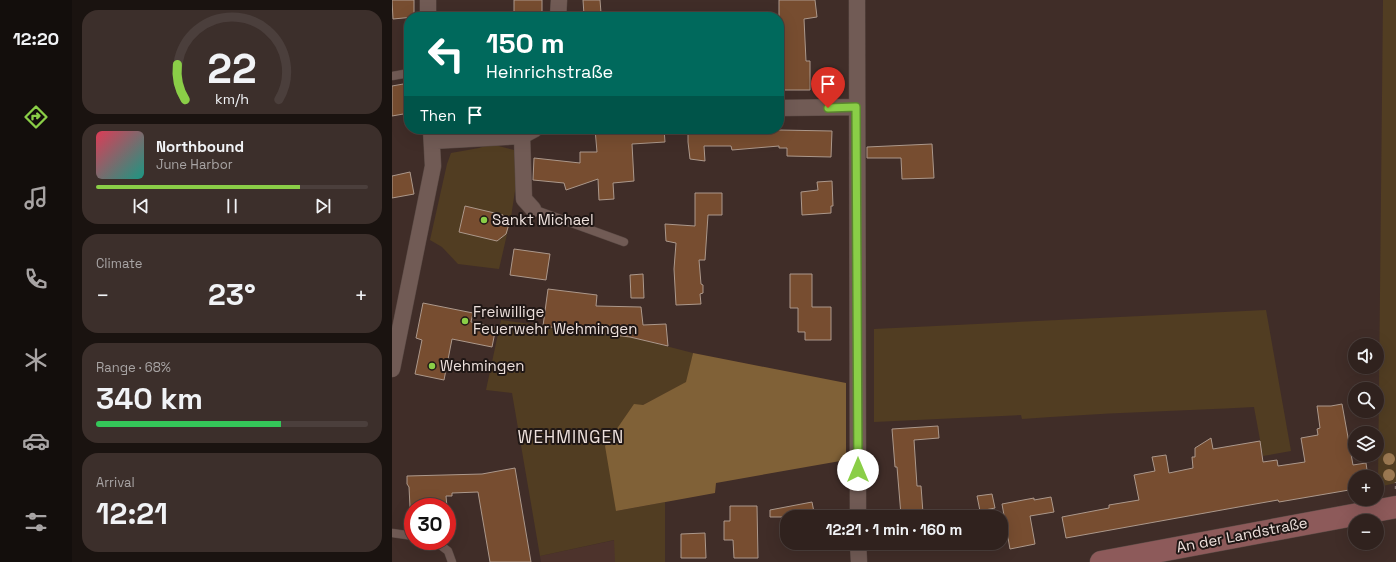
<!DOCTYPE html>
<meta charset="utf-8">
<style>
:root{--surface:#30221e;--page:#3c2f2b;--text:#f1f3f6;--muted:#a8a4a4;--line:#4b3f3c;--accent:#8ace47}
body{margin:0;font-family:"Space Grotesk",sans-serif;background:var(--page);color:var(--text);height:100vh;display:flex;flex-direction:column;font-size:15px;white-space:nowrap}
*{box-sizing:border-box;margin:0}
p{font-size:13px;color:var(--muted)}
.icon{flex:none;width:22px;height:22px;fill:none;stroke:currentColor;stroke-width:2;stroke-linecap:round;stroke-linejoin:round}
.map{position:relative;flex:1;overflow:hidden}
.drawer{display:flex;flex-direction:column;gap:10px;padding:10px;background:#1a1310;width:320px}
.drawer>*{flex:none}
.hud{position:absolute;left:12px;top:12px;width:380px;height:122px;border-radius:16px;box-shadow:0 4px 16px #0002,0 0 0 1px var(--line);background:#00695c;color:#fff;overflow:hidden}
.controls{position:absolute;left:956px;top:338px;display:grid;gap:8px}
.controls a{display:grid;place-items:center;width:36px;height:36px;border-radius:50%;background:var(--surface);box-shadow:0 4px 16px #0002,0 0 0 1px var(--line);font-size:20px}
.speed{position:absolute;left:12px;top:498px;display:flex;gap:8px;font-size:20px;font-weight:700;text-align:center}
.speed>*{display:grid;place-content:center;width:52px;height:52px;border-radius:50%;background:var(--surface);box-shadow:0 4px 16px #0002,0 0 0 1px var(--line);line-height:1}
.speed .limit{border:6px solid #d22;background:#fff;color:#111}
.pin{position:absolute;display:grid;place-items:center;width:34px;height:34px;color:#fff;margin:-41px -17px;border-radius:50% 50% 50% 0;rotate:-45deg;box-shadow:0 0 4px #0007}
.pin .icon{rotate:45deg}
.me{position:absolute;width:44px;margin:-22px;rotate:0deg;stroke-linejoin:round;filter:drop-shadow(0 0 3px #0008)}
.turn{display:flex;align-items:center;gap:14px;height:84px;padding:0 16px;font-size:18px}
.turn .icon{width:52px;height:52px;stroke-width:2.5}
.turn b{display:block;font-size:28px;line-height:34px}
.then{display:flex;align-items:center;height:38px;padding:0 16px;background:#0003;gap:8px;font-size:15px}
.big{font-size:30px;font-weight:700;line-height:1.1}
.drawer .tile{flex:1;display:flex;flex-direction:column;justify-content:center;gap:6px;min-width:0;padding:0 14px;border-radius:16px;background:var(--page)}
.drawer .dial{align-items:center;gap:0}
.dial svg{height:104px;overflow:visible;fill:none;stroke:var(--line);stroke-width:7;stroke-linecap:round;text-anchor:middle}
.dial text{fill:var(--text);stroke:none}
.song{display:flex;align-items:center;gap:12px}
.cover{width:48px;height:48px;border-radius:6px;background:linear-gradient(135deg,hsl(350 70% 55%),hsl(170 70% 35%))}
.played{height:4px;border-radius:2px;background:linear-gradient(90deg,var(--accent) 75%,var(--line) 75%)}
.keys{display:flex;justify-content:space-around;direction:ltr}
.heat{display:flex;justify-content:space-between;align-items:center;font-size:22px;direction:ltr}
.charge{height:6px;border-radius:3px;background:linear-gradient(90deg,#34c759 68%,var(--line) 0)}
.trip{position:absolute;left:388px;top:510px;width:228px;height:40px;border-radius:16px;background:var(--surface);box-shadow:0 4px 16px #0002,0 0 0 1px var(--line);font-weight:700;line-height:40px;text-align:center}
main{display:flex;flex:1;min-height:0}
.tabs{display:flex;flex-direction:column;width:72px;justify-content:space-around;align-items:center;background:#130e0c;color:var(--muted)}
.tabs .icon{width:28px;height:28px}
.tabs .current{color:var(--accent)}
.tabs b{font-size:18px;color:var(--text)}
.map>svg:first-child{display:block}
.built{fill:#4d332c}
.green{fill:#513d22}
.forest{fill:#806137}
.building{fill:#774d30;stroke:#ac988b}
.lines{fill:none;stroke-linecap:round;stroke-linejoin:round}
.service-casing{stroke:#5a4a45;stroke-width:9}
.minor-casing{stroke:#5a4a45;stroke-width:17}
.secondary-casing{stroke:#5a4a45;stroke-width:23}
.path{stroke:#857470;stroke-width:2.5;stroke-dasharray:3 3;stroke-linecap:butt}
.service{stroke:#715b55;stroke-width:8}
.minor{stroke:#715b55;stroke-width:16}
.secondary{stroke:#8d5a5a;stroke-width:22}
.tree{fill:#9c7952}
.route-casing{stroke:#5a862e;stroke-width:10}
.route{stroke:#8ace47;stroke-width:7}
.poi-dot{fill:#8ace47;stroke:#201715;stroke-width:1.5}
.labels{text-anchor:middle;stroke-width:4;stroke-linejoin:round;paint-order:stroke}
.poi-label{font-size:15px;fill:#ede0dc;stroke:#201715;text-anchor:start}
.street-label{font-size:15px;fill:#ede0dc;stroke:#201715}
.quarter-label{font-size:17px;letter-spacing:1px;fill:#ede0dc;stroke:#201715}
</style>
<main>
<nav class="tabs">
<b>12:20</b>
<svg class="icon current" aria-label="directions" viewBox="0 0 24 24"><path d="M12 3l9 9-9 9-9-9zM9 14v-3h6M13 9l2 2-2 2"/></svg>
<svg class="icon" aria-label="music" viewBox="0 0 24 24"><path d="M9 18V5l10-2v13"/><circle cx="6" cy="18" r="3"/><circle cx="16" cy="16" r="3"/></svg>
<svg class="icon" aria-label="phone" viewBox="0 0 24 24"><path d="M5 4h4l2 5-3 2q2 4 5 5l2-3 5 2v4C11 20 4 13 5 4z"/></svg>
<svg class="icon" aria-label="climate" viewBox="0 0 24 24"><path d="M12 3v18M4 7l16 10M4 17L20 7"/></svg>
<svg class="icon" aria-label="car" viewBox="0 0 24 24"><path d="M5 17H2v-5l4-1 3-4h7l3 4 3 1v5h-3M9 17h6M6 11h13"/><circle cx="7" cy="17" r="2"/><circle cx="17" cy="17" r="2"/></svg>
<svg class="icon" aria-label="filters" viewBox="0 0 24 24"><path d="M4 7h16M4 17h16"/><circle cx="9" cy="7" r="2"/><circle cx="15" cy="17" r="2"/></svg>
</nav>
<section class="drawer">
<div class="tile dial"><svg viewBox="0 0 100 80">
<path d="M14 69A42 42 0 1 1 86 69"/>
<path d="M14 69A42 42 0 0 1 8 42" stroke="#8ace47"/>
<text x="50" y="56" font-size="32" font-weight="700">22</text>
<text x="50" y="72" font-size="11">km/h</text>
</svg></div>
<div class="tile">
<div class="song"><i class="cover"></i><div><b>Northbound</b><p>June Harbor</p></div></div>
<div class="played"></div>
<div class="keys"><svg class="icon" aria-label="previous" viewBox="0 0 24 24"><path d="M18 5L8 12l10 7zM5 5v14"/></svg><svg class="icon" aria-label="pause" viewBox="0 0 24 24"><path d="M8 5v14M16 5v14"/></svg><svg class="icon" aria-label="next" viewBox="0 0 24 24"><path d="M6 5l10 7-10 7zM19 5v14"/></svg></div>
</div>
<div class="tile"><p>Climate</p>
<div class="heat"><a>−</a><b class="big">23°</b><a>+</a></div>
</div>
<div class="tile"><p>Range · 68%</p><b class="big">340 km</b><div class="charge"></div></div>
<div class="tile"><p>Arrival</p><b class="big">12:21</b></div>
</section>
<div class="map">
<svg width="1004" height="562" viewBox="0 0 1004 562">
<rect width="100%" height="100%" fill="#402d28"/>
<path class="built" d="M223 540V562H149L148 556Z"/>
<path class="green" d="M991 0H1004V483L986 487Z
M99 144 122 150 128 158 119 217 107 269 66 264 50 247 38 240 55 164 59 153 87 148Z
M874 310 899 451 871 456 862 407C785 411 707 413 630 419L629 415 482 422V329Z
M109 320 239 337 301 353 295 382 251 405 224 511 273 502V562H223L222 540 148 556 120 393 94 390Z"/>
<path class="forest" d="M301 353 454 383V460L324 483 323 493 224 511 213 446 242 404 251 405 294 382Z"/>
<path class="building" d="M0 0H22V17L1 19Z
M122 0H150V17H122Z
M191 0H208L209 13 192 15Z
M387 0H423L425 17 412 19 414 61H418V90H387Z
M17 83V113L0 116V86Z
M203 129H272L273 142 240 144 242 181 221 183 222 199 207 200 206 179 174 190 172 183 141 180 142 158 188 163V152H205Z
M296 129H387V130L440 131 439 157 395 156V148H387V146L340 150 339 146H312L313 161 298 159 296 142Z
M540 144 542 178 510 179 509 158H475V147Z
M18 172 22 194 0 198V176Z
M440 181 441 206H439V213L410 215 409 192 426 190 425 182Z
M303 193H330V215H316L313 260H307L309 284 311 285V293L308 294 309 304 284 305 282 269 284 243 274 241 273 224 303 226Z
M73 206 111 215 117 224 114 234 105 241 67 232Z
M122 249 158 254 154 280 118 275Z
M251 274 252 298H239L238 275Z
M398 274H420V307H439V340H413V332H406V308H398Z
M156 289 205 295 204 306 249 307 251 325 274 324 276 346 238 337 151 326Z
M31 303 81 313 79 322 104 327 100 347 60 339 52 380 23 374 30 340 24 338Z
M950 404 961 465 974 463 976 477H963V489L887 502 886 500 852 506 674 538 670 517 717 508V505L747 500 742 475 763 471 760 457 774 455 777 473 801 468 800 457H803V448L819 438 821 449 868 441 871 462 885 460 886 466 913 462 909 438 926 435 925 429 928 428 925 406H939Z
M546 426 547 438 522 440 525 486H529L531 513 509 515 505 467H503L500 429Z
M123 468 139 562H98L86 492 60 493V496H54L55 507H18L17 487 15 484V476L90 474Z
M600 494 603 508 588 511 585 496Z
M659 497 662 512 638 516 643 544 618 549 610 504 642 498V500Z
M420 502 423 517H378V510Z
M338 506H365L366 558H342L341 540H332V521H338Z
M313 533 314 558H289V534Z"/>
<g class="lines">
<defs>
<path id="service" d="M0 76 17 73
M141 209 232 242
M0 533 21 536
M43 541 56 551 60 562"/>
<path id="minor" d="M36 0V17
M465 0 466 517
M166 17 167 0
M387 108 464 107
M130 136 132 199 141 209
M40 141 130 136 143 129
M0 369 41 166 39 129
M466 543 467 562"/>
<path id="secondary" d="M709 562 1004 507"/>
</defs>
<use href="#service" class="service-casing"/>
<use href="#minor" class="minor-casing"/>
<use href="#secondary" class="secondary-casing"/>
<path class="path" d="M1004 489V482"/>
<use href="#service" class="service"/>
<use href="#minor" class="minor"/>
<use href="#secondary" class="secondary"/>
</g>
<g class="tree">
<circle cx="997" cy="459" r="6"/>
<circle cx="997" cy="475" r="6"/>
</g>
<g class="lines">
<defs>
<path id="route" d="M436 108 464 107 466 470"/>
</defs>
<use href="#route" class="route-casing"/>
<use href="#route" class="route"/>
</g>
<g class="poi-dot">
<circle cx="92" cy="220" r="4"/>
<circle cx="73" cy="321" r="4"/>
<circle cx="40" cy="366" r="4"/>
</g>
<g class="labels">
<g class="poi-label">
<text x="100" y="225">Sankt Michael</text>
<text x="81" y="317">Freiwillige<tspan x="81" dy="17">Feuerwehr Wehmingen</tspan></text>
<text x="48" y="371">Wehmingen</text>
</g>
<g class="street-label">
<text transform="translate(850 535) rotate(-11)" y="5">An der Landstraße</text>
</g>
<g class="quarter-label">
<text x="179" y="443">WEHMINGEN</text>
</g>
</g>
</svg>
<div class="controls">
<a><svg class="icon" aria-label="sound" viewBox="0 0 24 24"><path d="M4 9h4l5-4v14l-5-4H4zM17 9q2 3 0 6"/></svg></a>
<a><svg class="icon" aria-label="search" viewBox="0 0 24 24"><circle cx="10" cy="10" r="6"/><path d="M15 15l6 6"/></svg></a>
<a><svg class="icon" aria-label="layers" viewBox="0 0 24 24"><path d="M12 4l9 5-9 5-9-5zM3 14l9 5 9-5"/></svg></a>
<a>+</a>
<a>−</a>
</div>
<div class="speed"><div class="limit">30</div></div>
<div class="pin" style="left:436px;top:108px;background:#d93025"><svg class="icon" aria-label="arrive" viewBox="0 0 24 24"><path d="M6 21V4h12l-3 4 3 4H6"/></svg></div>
<svg class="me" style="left:466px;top:470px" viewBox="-20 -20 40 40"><circle r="19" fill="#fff"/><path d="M0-13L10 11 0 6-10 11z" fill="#8ace47"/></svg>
<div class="trip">12:21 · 1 min · 160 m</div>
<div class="hud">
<div class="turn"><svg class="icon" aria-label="left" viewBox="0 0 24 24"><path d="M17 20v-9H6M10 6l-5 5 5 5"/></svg><div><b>150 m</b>Heinrichstraße</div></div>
<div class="then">Then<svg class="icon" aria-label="arrive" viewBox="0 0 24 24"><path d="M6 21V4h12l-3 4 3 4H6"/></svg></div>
</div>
</div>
</main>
